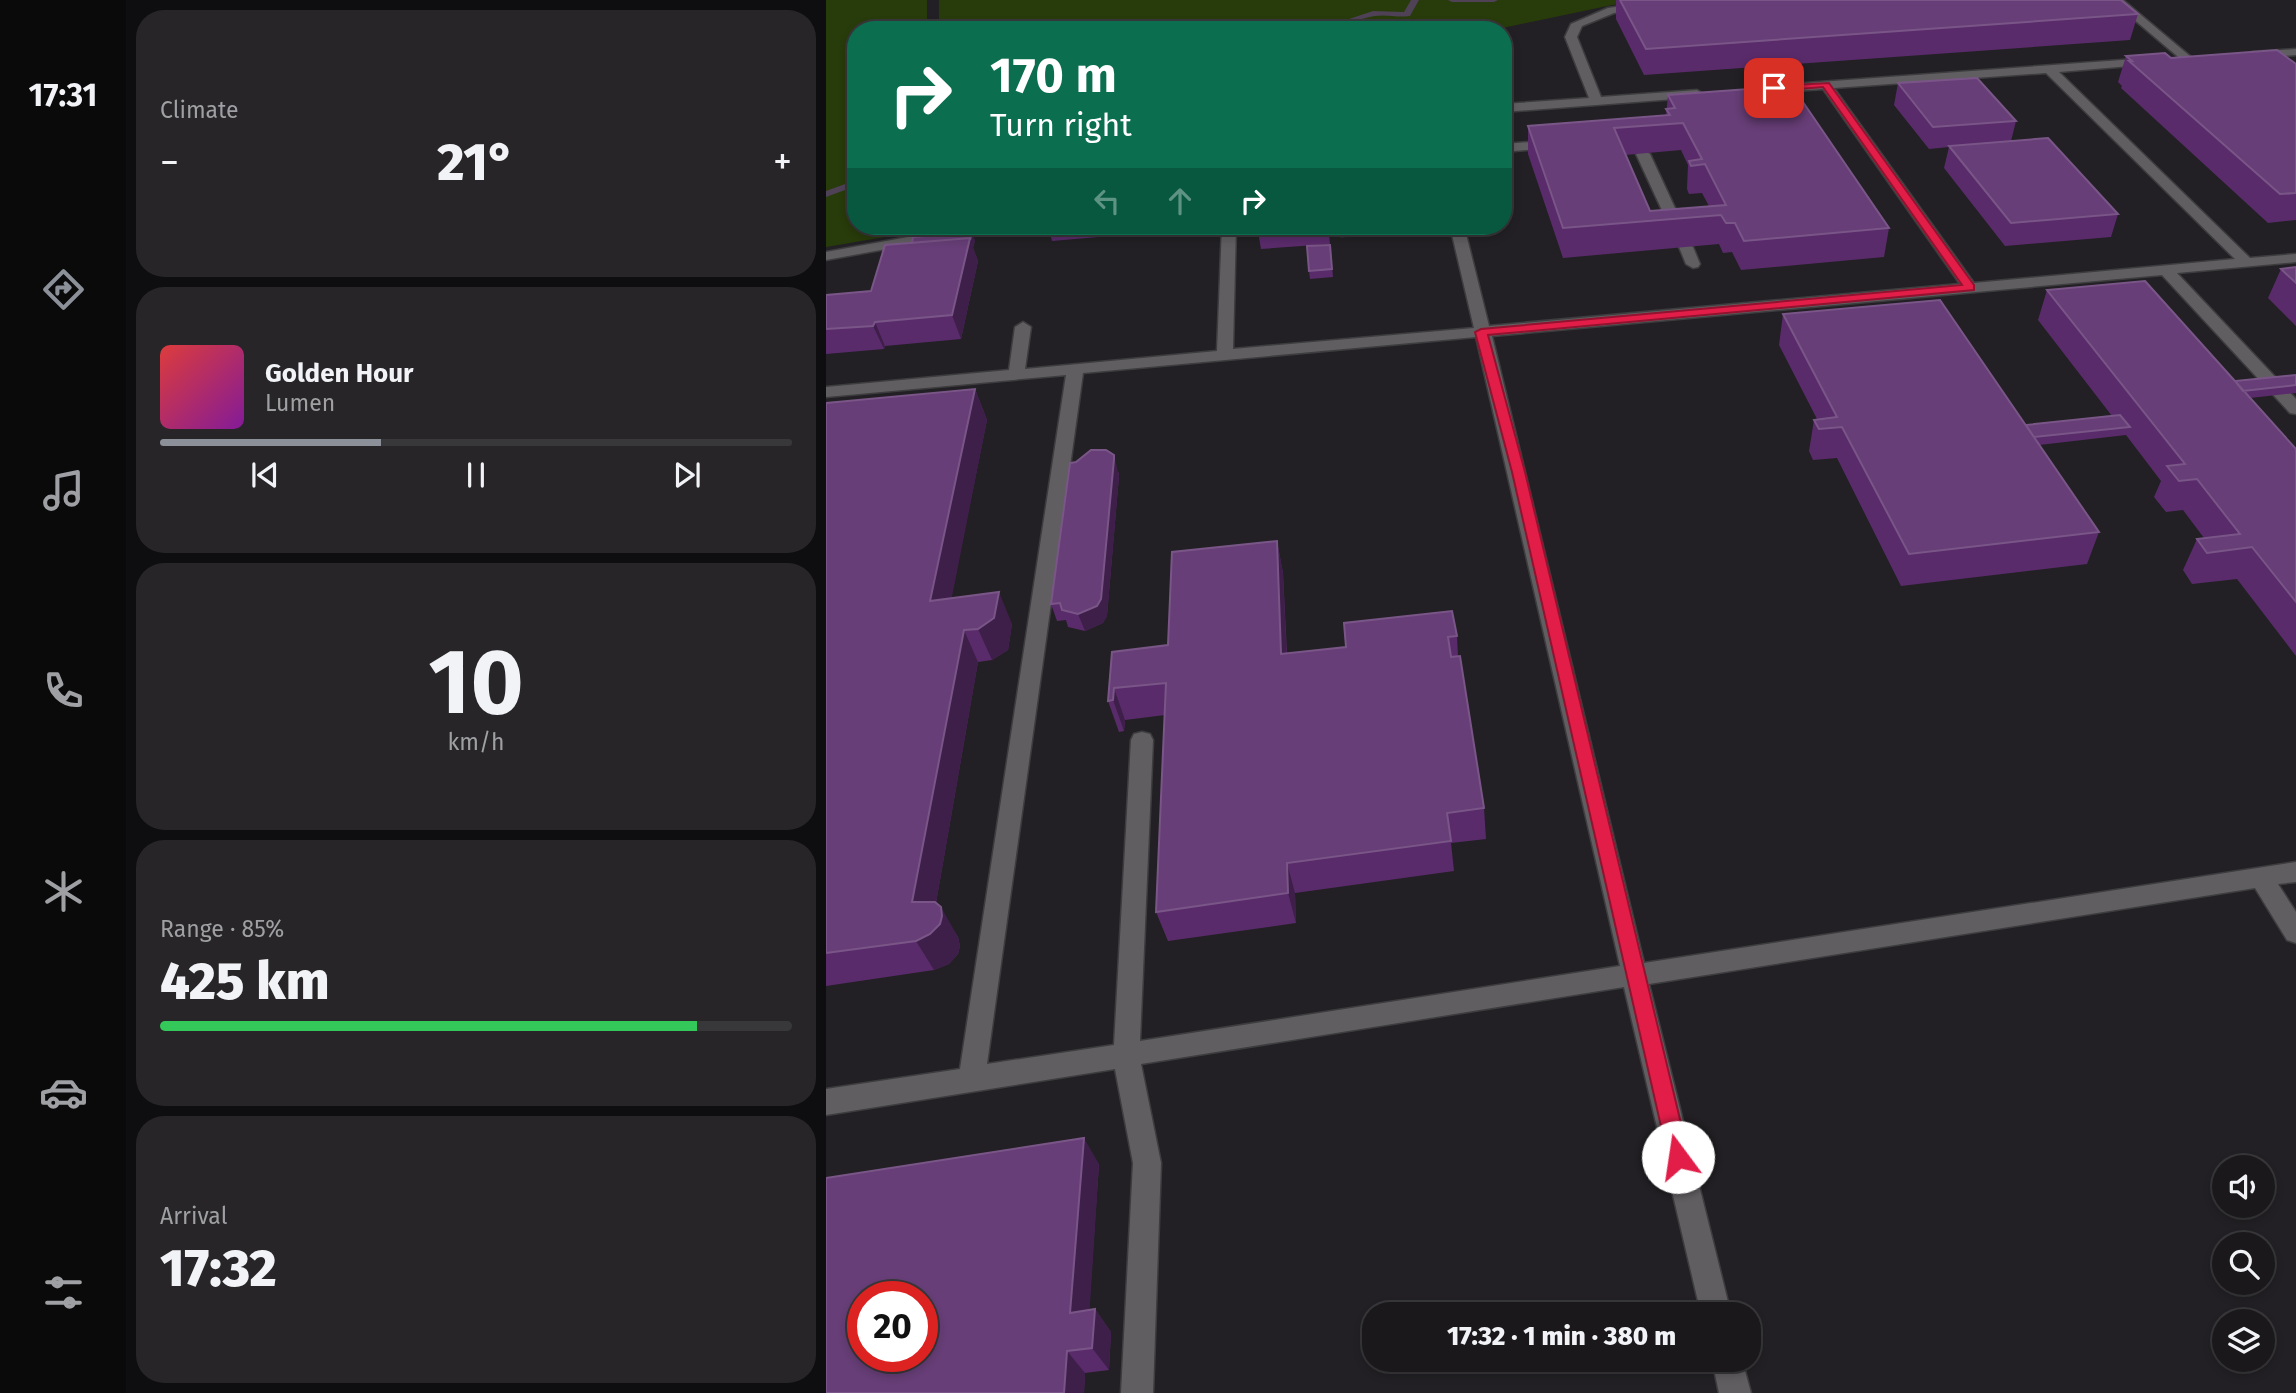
<!DOCTYPE html>
<meta charset="utf-8">
<style>
:root{--surface:#1a181b;--page:#272528;--text:#f1f3f6;--muted:#9fa0a3;--line:#38373a;--accent:#8c9099}
body{margin:0;font-family:"Fira Sans",sans-serif;background:var(--page);color:var(--text);height:100vh;display:flex;flex-direction:column;font-size:26px;white-space:nowrap}
*{box-sizing:border-box;margin:0}
p{font-size:23px;color:var(--muted)}
.icon{flex:none;width:38px;height:38px;fill:none;stroke:currentColor;stroke-width:2;stroke-linecap:round;stroke-linejoin:round}
.map{position:relative;flex:1;overflow:hidden}
.sheet{display:flex;flex-direction:column;gap:10px;padding:10px;background:#0e0d0f;width:700px}
.sheet>*{flex:none}
.hud{position:absolute;left:21px;top:21px;width:665px;height:214px;border-radius:28px;box-shadow:0 4px 10px #0003,0 0 0 2px var(--line);background:#0b6e4f;color:#fff;overflow:hidden}
.buttons{position:absolute;left:1386px;top:1155px;display:grid;gap:14px}
.buttons a{display:grid;place-items:center;width:63px;height:63px;border-radius:50%;background:var(--surface);box-shadow:0 4px 10px #0003,0 0 0 2px var(--line);font-size:35px}
.speed{position:absolute;left:21px;top:1281px;display:flex;gap:14px;font-size:35px;font-weight:700;text-align:center}
.speed>*{display:grid;place-content:center;width:91px;height:91px;border-radius:50%;background:var(--surface);box-shadow:0 4px 10px #0003,0 0 0 2px var(--line);line-height:1}
.speed .limit{border:10px solid #d22;background:#fff;color:#111}
.pin{position:absolute;display:grid;place-items:center;width:60px;height:60px;color:#fff;margin:-30px;border-radius:14px;box-shadow:0 4px 10px #0006}
.me{position:absolute;width:77px;margin:-38px;rotate:346deg;stroke-linejoin:round;filter:drop-shadow(0 0 5px #0008)}
.turn{display:flex;align-items:center;gap:24px;height:147px;padding:0 28px;font-size:32px}
.turn .icon{width:91px;height:91px;stroke-width:2.5}
.turn b{display:block;font-size:49px;line-height:60px}
.lanes{display:flex;align-items:center;height:66px;padding:0 28px;background:#0003;justify-content:center;gap:35px;direction:ltr}
.lanes .off{opacity:.35}
.big{font-size:52px;font-weight:800;line-height:1.1}
.sheet .card{flex:1;display:flex;flex-direction:column;justify-content:center;gap:10px;min-width:0;padding:0 24px;border-radius:28px;background:var(--page)}
.sheet .dial{align-items:center;gap:0}
.dial b{font-size:91px;line-height:1}
.song{display:flex;align-items:center;gap:21px}
.cover{width:84px;height:84px;border-radius:10px;background:linear-gradient(135deg,hsl(0 70% 55%),hsl(290 70% 35%))}
.played{height:7px;border-radius:4px;background:linear-gradient(90deg,var(--accent) 35%,var(--line) 35%)}
.keys{display:flex;justify-content:space-around;direction:ltr}
.heat{display:flex;justify-content:space-between;align-items:center;font-size:38px;direction:ltr}
.charge{height:10px;border-radius:5px;background:linear-gradient(90deg,#34c759 85%,var(--line) 0)}
.trip{position:absolute;left:536px;top:1302px;width:399px;height:70px;border-radius:28px;background:var(--surface);box-shadow:0 4px 10px #0003,0 0 0 2px var(--line);font-weight:800;line-height:70px;text-align:center}
main{display:flex;flex:1;min-height:0}
.tabs{display:flex;flex-direction:column;width:126px;justify-content:space-around;align-items:center;background:#0a0a0b;color:var(--muted)}
.tabs .icon{width:49px;height:49px}
.tabs .selected{color:var(--accent)}
.tabs b{font-size:32px;color:var(--text)}
.map>svg:first-child{display:block}
.green{fill:#283b0a}
.lines{fill:none;stroke-linecap:round;stroke-linejoin:round}
.stream{fill:#4f4156;fill-rule:evenodd}
.service-casing{stroke:#3d3c3e;stroke-width:3}
.service{fill:#615e62;fill-rule:evenodd}
.wall{fill:#5a2b6b;fill-rule:evenodd}
.shaded-wall{fill:#3e1f4a}
.building{fill:#673e77;stroke:#795687;stroke-width:2;fill-rule:evenodd}
.route{fill:#e11d48;stroke:#92132f;stroke-width:2}
</style>
<main>
<nav class="tabs">
<b>17:31</b>
<svg class="icon selected" aria-label="directions" viewBox="0 0 24 24"><path d="M12 3l9 9-9 9-9-9zM9 14v-3h6M13 9l2 2-2 2"/></svg>
<svg class="icon" aria-label="music" viewBox="0 0 24 24"><path d="M9 18V5l10-2v13"/><circle cx="6" cy="18" r="3"/><circle cx="16" cy="16" r="3"/></svg>
<svg class="icon" aria-label="phone" viewBox="0 0 24 24"><path d="M5 4h4l2 5-3 2q2 4 5 5l2-3 5 2v4C11 20 4 13 5 4z"/></svg>
<svg class="icon" aria-label="climate" viewBox="0 0 24 24"><path d="M12 3v18M4 7l16 10M4 17L20 7"/></svg>
<svg class="icon" aria-label="car" viewBox="0 0 24 24"><path d="M5 17H2v-5l4-1 3-4h7l3 4 3 1v5h-3M9 17h6M6 11h13"/><circle cx="7" cy="17" r="2"/><circle cx="17" cy="17" r="2"/></svg>
<svg class="icon" aria-label="filters" viewBox="0 0 24 24"><path d="M4 7h16M4 17h16"/><circle cx="9" cy="7" r="2"/><circle cx="15" cy="17" r="2"/></svg>
</nav>
<section class="sheet">
<div class="card"><p>Climate</p>
<div class="heat"><a>−</a><b class="big">21°</b><a>+</a></div>
</div>
<div class="card">
<div class="song"><i class="cover"></i><div><b>Golden Hour</b><p>Lumen</p></div></div>
<div class="played"></div>
<div class="keys"><svg class="icon" aria-label="previous" viewBox="0 0 24 24"><path d="M18 5L8 12l10 7zM5 5v14"/></svg><svg class="icon" aria-label="pause" viewBox="0 0 24 24"><path d="M8 5v14M16 5v14"/></svg><svg class="icon" aria-label="next" viewBox="0 0 24 24"><path d="M6 5l10 7-10 7zM19 5v14"/></svg></div>
</div>
<div class="card dial"><b>10</b><p>km/h</p></div>
<div class="card"><p>Range · 85%</p><b class="big">425 km</b><div class="charge"></div></div>
<div class="card"><p>Arrival</p><b class="big">17:32</b></div>
</section>
<div class="map">
<svg width="1470" height="1393" viewBox="0 0 1470 1393">
<rect width="100%" height="100%" fill="#222024"/>
<path class="green" d="M0 0H101V30H30V226H123L0 247Z
M113 0H859L786 5 667 30H113Z"/>
<g class="lines">
<path class="stream" d="M585 0H593L584 16C571 18 561 14 549 16 531 18 516 30 498 30L517 21 547 11 578 12Z
M622 0H672L668 2H626Z
M30 180V186L0 197V191Z"/>
<defs>
<path id="service" d="M1285 0H1297L1365 57V61H1357Z
M819 3 824 6 823 8 788 13 756 26 751 37 775 97 871 90 877 94 875 97 677 112V104L763 98 739 37 745 24 782 8Z
M1470 49V55L1426 58 1420 55 1426 52Z
M1324 58 1330 62 1328 64 1233 72 1424 258 1470 254V262L1351 273 1470 399V414L1464 413 1336 275 666 336 818 963 1470 862V882L1452 884 1470 912V943L1461 940 1429 888 823 984 905 1314H875L798 987 315 1064 335 1163 327 1393H295L307 1163 289 1069 0 1115V1089L134 1069 240 375 0 397V387L183 370 189 327 197 322 205 327 199 369 391 351 396 226H410L407 349 648 328 624 226H638L663 326 1134 284 997 89 941 93 937 92V86ZM1220 73 1409 259 1148 283 1008 88ZM650 337 794 966 314 1041 327 740 324 734 316 732 308 734 305 740 288 1045 161 1064 257 373Z
M729 140 734 141V147L677 152V144Z
M817 150 824 154 861 234 859 237 854 238 847 234 810 154Z
M142 226H171L164 230 0 260V252Z
M540 226H599L592 230 515 236 508 232 515 228Z
M860 243 867 247 874 264 872 267 867 268 860 264 853 247Z
M886 1360H916L925 1393H893Z"/>
</defs>
<use href="#service" class="service-casing"/>
<use href="#service" class="service"/>
</g>
<path class="wall" d="M790 0H1295L1312 14 1304 40 818 75 790 19Z
M1300 56 1470 64V220L1442 223 1295 88 1296 86 1292 82Z
M1072 83 1190 121 1185 141 1292 214 1285 237 1179 246 1118 168 1123 147 1103 149 1068 105Z
M842 95 1063 228 1058 257 915 270 906 252 897 253 893 244 737 258 702 154V126L840 115ZM855 150 862 165 861 189 863 194 876 193 883 206 824 211 799 155Z
M222 226H285L284 236 226 241Z
M431 226H502L504 244 435 249Z
M149 240 147 248 152 261 135 339 59 346 58 349 0 354V295L45 291Z
M504 245 507 277 484 279 483 271Z
M1470 267V326L1442 298 1455 269Z
M1221 290 1409 381 1470 375V393L1424 398 1470 449V656L1411 579 1366 584 1357 570 1371 539 1378 538 1357 510 1340 512 1328 497 1335 481 1300 435 1213 445 1273 532 1261 564 1075 586 1011 458 987 460 983 451 988 420 991 419 953 345 957 314 1200 425 1286 416 1212 320Z
M149 389 161 420 125 598 186 624 182 650 166 660 152 662 110 903 132 937 134 946 132 954 123 964 108 970 0 986V403Z
M293 472V476L281 616 277 623 259 631 242 627 240 620 231 621 225 604Z
M451 541 457 573 461 654 631 636 632 657 658 808 660 839 625 843 628 871 469 893 470 923 342 941 330 912 339 715 299 720 298 731 293 732 282 701 286 652 342 645Z
M273 1164 263 1310 269 1309 285 1332 283 1370 259 1373 258 1393H0Z"/>
<path class="shaded-wall" d="M281 226H285L284 236Z
M146 232 149 240 147 248 152 261 135 339 126 315 144 238Z
M49 322 59 346 58 349 47 326Z
M149 389 161 420 119 632 104 601Z
M288 455 293 476 281 616 277 623 259 631 252 614Z
M451 541 457 573 462 686 455 654Z
M173 592 186 624 182 650 166 660 152 629Z
M138 630 152 662 105 932 86 902Z
M288 688 299 720 298 731 287 700Z
M461 863 469 893 470 923 462 893Z
M115 907 132 937 134 946 132 954 123 964 108 970 90 941Z
M258 1138 273 1164 262 1335 244 1313Z
M269 1309 285 1332 283 1370 266 1348Z
M241 1351 259 1373 258 1393H238Z"/>
<path class="building" d="M794 0H1295L1312 14 820 49Z
M1451 50 1470 64V193L1454 194 1303 61H1306L1300 56 1339 53 1345 58Z
M1151 78 1190 121 1107 127 1072 83Z
M966 86 1063 228 918 241 909 223H900L895 215 737 228 702 126 844 115 840 109 849 108 842 95ZM857 123 876 159 863 161 865 166 879 164 900 205 824 211 788 128Z
M1222 138 1292 214 1185 223 1123 146Z
M146 232 144 240V238L86 243 87 237Z
M144 238 126 315 49 322 47 326 0 329V295L45 291 59 245Z
M504 245 506 269 483 271 481 246Z
M1470 267V283L1455 269Z
M1319 281 1470 449V602L1426 547 1381 553 1371 539 1414 534 1371 479 1353 481 1341 466 1359 464 1221 290Z
M1114 300 1273 532 1083 554 1016 427 993 429 988 420 1011 417 957 314Z
M1470 375V385L1417 391 1409 381Z
M149 389 104 601 173 592 168 618 152 629 138 630 86 902H109L115 907 116 916 114 924 104 934 90 941 0 953V403Z
M1294 415 1304 427 1208 437 1200 425Z
M265 450H280L288 455V459L275 599 271 606 252 614 236 610 234 603 225 604 244 463 250 462Z
M451 541 455 654 520 647 518 623 626 611 631 636 622 637 625 657 634 656 658 808 621 813 625 841 461 863 462 893 330 912 340 683 288 688 287 700 282 701 286 652 342 645 346 552Z
M258 1138 244 1313 269 1309 266 1348 241 1351 238 1393H0V1178ZM37 1297H96V1356H37Z"/>
<path class="route" d="M1003 83 1148 285V290L662 335 699 472 863 1157 860 1165 852 1168 845 1165 842 1157 686 472 649 332 655 329 1136 285 997 87 948 91 943 88 948 86Z"/>
</svg>
<div class="buttons">
<a><svg class="icon" aria-label="sound" viewBox="0 0 24 24"><path d="M4 9h4l5-4v14l-5-4H4zM17 9q2 3 0 6"/></svg></a>
<a><svg class="icon" aria-label="search" viewBox="0 0 24 24"><circle cx="10" cy="10" r="6"/><path d="M15 15l6 6"/></svg></a>
<a><svg class="icon" aria-label="layers" viewBox="0 0 24 24"><path d="M12 4l9 5-9 5-9-5zM3 14l9 5 9-5"/></svg></a>
</div>
<div class="speed"><div class="limit">20</div></div>
<div class="pin" style="left:948px;top:88px;background:#d93025"><svg class="icon" aria-label="arrive" viewBox="0 0 24 24"><path d="M6 21V4h12l-3 4 3 4H6"/></svg></div>
<svg class="me" style="left:852px;top:1157px" viewBox="-20 -20 40 40"><circle r="19" fill="#fff"/><path d="M0-13L10 11 0 6-10 11z" fill="#e11d48"/></svg>
<div class="trip">17:32 · 1 min · 380 m</div>
<div class="hud">
<div class="turn"><svg class="icon" aria-label="right" viewBox="0 0 24 24"><path d="M7 20v-9h11M14 6l5 5-5 5"/></svg><div><b>170 m</b>Turn right</div></div>
<div class="lanes"><svg class="icon off" aria-label="left" viewBox="0 0 24 24"><path d="M17 20v-9H6M10 6l-5 5 5 5"/></svg><svg class="icon off" aria-label="ahead" viewBox="0 0 24 24"><path d="M12 20V5M6 11l6-6 6 6"/></svg><svg class="icon" aria-label="right" viewBox="0 0 24 24"><path d="M7 20v-9h11M14 6l5 5-5 5"/></svg></div>
</div>
</div>
</main>
